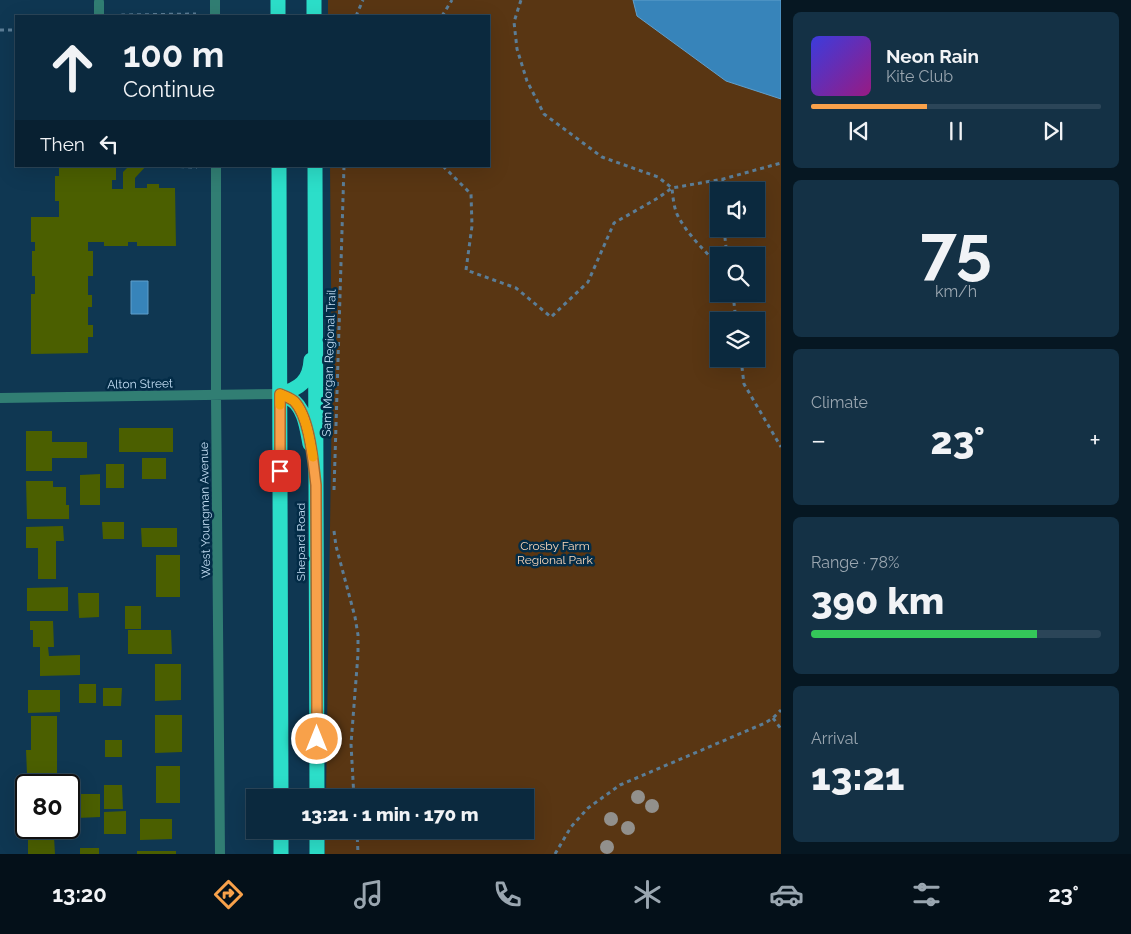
<!DOCTYPE html>
<meta charset="utf-8">
<style>
:root{--surface:#0b293e;--page:#143145;--text:#f1f3f6;--muted:#9aa6b0;--line:#2b4558;--accent:#f8a14a}
body{margin:0;font-family:Raleway,sans-serif;background:var(--page);color:var(--text);height:100vh;display:flex;flex-direction:column;font-size:19px;white-space:nowrap}
*{box-sizing:border-box;margin:0}
p{font-size:16px;color:var(--muted)}
.icon{flex:none;width:28px;height:28px;fill:none;stroke:currentColor;stroke-width:2;stroke-linecap:round;stroke-linejoin:round}
.map{position:relative;flex:1;overflow:hidden}
.side{display:flex;flex-direction:column;gap:12px;padding:12px;background:#061722;width:350px}
.side>*{flex:none}
.hud{position:absolute;left:15px;top:15px;width:475px;height:152px;border-radius:0px;box-shadow:0 5px 20px #0002,0 0 0 1px var(--line);background:#0b293e;color:var(--text);overflow:hidden}
.tools{position:absolute;left:710px;top:182px;display:grid;gap:10px}
.tools a{display:grid;place-items:center;width:55px;height:55px;border-radius:0px;background:var(--surface);box-shadow:0 5px 20px #0002,0 0 0 1px var(--line);font-size:25px}
.speed{position:absolute;left:15px;top:774px;display:flex;gap:10px;font-size:25px;font-weight:700;text-align:center}
.speed>*{display:grid;place-content:center;width:65px;height:65px;border-radius:50%;background:var(--surface);box-shadow:0 5px 20px #0002,0 0 0 1px var(--line);line-height:1}
.speed .limit{border:2px solid #111;border-radius:8px;background:#fff;color:#111}
.pin{position:absolute;display:grid;place-items:center;width:42px;height:42px;color:#fff;margin:-21px;border-radius:10px;box-shadow:0 2px 8px #0006}
.me{position:absolute;width:55px;margin:-28px;rotate:0deg;stroke-linejoin:round;filter:drop-shadow(0 0 4px #0008)}
.turn{display:flex;align-items:center;gap:18px;height:105px;padding:0 25px;font-size:22px}
.turn .icon{width:65px;height:65px;stroke-width:2.5}
.turn b{display:block;font-size:35px;line-height:42px}
.then{display:flex;align-items:center;height:48px;padding:0 25px;background:#0003;gap:10px;font-size:19px}
.big{font-size:38px;font-weight:800;line-height:1.1}
.side .widget{flex:1;display:flex;flex-direction:column;justify-content:center;gap:8px;min-width:0;padding:0 18px;border-radius:8px;background:var(--page)}
.side .dial{align-items:center;gap:0}
.dial b{font-size:65px;line-height:1}
.song{display:flex;align-items:center;gap:15px}
.cover{width:60px;height:60px;border-radius:8px;background:linear-gradient(135deg,hsl(240 70% 55%),hsl(310 70% 35%))}
.played{height:5px;border-radius:2px;background:linear-gradient(90deg,var(--accent) 40%,var(--line) 40%)}
.keys{display:flex;justify-content:space-around;direction:ltr}
.heat{display:flex;justify-content:space-between;align-items:center;font-size:28px;direction:ltr}
.charge{height:8px;border-radius:4px;background:linear-gradient(90deg,#34c759 78%,var(--line) 0)}
.trip{position:absolute;left:246px;top:789px;width:288px;height:50px;border-radius:0px;background:var(--surface);box-shadow:0 5px 20px #0002,0 0 0 1px var(--line);font-weight:800;line-height:50px;text-align:center}
.menu{display:flex;height:80px;justify-content:space-around;align-items:center;background:#041019;color:var(--muted)}
.menu .icon{width:35px;height:35px}
.menu .selected{color:var(--accent)}
.menu b{font-size:22px;color:var(--text)}
main{display:flex;flex:1;min-height:0}
.map>svg:first-child{display:block}
.green{fill:#593613;fill-rule:evenodd}
.water{fill:#3784ba;stroke:#619fcb}
.building{fill:#4b5f00}
.lines{fill:none;stroke-linecap:round;stroke-linejoin:round}
.path{stroke:#5b7d96;stroke-width:3;stroke-dasharray:4 4;stroke-linecap:butt}
.lane{stroke:#317e73;stroke-width:10}
.street{stroke:#317e73;stroke-width:10}
.highway{stroke:#2cdec9;stroke-width:15}
.tree{fill:#92908c}
.route-casing{stroke:#a16930;stroke-width:12}
.route{stroke:#f8a14a;stroke-width:9}
.slow{stroke:#f59e0b;stroke-width:9}
.labels{text-anchor:middle;stroke-width:5;stroke-linejoin:round;paint-order:stroke}
.street-label{font-size:12px;fill:#c4def4;stroke:#032c47}
.park-label{font-size:12px;fill:#fdd9bb;stroke:#032c47}
</style>
<main>
<div class="map">
<svg width="781" height="854" viewBox="0 0 781 854">
<rect width="100%" height="100%" fill="#0f3752"/>
<path class="green" d="M328 0H781V854H325V830H525V798L326 797 332 393 330 166H489V16H328ZM719 191H756V229H719ZM719 256H756V294H719ZM719 321H756V359H719Z"/>
<path class="water" d="M633 0H781V99L726 81 637 16Z
M131 281H148V314H131Z"/>
<path class="building" d="M59 166 116 167V180H112V189H123V172L129 166H146L135 178V188H147V184H159V188H175L176 246H137V242H128V246H104V242H88V251H93V276H88V295H92V307H88V325H93V337H88V353L31 354V294H35V276H32V251H35V242H31V217H59V201H55V176H59Z
M119 428H173V452H119Z
M26 431H52V442H87V458H52V471H26Z
M142 458H166V479H142Z
M106 464H124V488H106Z
M100 474V505H80V475Z
M26 481H53V487H66V505H69V519H27Z
M102 522H124V539H103Z
M63 526 64 541H56V579H38V548H26V527Z
M141 528H177V547H142Z
M156 555H180V597H156Z
M68 587V611H27V588Z
M78 593H99V617L79 618Z
M125 606H141V629H125Z
M30 621H53L54 647H48L49 656 80 655V675L40 676V647H33V630H30Z
M128 630H171L172 654H128Z
M155 664H181V700L155 701Z
M79 684H96V703H79Z
M103 688H122L121 706H103Z
M28 690H60V712L28 713Z
M155 715H182V752L155 753Z
M31 716H57V774H27L26 750H31Z
M105 740H122V757H105Z
M156 766H180V803H156Z
M104 785H122L123 809H104Z
M76 794H100V817L77 818Z
M126 811V834H104V812Z
M140 819H172V839L140 840Z
M28 828H54V832H28Z
M54 837 55 854H28V838Z
M80 848H99V854H80Z
M137 851H176V854H137Z"/>
<g class="lines">
<path class="path" d="M122 16V15L196 14
M356 16 363 0
M442 16 452 0
M0 30H16
M156 166 197 167
M443 166 471 194 472 226 466 270 516 288 551 317 588 282 614 223 658 198 672 188 658 177 602 157 544 114 527 81 517 49 514 22 521 0
M722 191 723 179
M724 229 727 256
M719 266C705 251 689 236 679 218 674 210 673 198 672 188L723 179 781 163
M733 294 736 321
M741 359 744 384 781 447
M334 490 344 166
M334 531 336 546 355 617 358 635V654L351 744 354 798
M773 718 781 729
M357 830 358 854
M555 854 571 827 588 808 620 785 765 723 773 718 781 710"/>
<path class="lane" d="M99 16V2"/>
<path class="street" d="M215 0V16
M216 166V396L220 854
M0 398 280 394"/>
<path class="highway" d="M278 0V16
M314 0V16
M279 166 281 798
M315 166 317 798
M280 394C299 389 310 381 311 360
M280 394C283 396 288 397 291 399 305 408 307 429 310 444
M281 830V854
M317 830V854"/>
</g>
<g class="tree">
<circle cx="638" cy="797" r="7"/>
<circle cx="652" cy="806" r="7"/>
<circle cx="611" cy="819" r="7"/>
<circle cx="628" cy="828" r="7"/>
<circle cx="607" cy="847" r="7"/>
</g>
<g class="lines">
<defs>
<path id="route" d="M280 471V394C285 396 290 398 294 401 310 417 313 462 316 485L317 739"/>
</defs>
<use href="#route" class="route-casing"/>
<use href="#route" class="route"/>
<path class="slow" d="M280 405V394C285 396 290 398 294 401 306 413 310 441 313 457"/>
</g>
<g class="labels">
<g class="street-label">
<text transform="translate(329 363) rotate(-88)" y="4">Sam Morgan Regional Trail</text>
<text transform="translate(140 384) rotate(-1)" y="4">Alton Street</text>
<text transform="translate(205 510) rotate(-91)" y="4">West Youngman Avenue</text>
<text transform="translate(301 542) rotate(-90)" y="4">Shepard Road</text>
</g>
<g class="park-label">
<text x="555" y="550">Crosby Farm<tspan x="555" dy="14">Regional Park</tspan></text>
</g>
</g>
</svg>
<div class="tools">
<a><svg class="icon" aria-label="sound" viewBox="0 0 24 24"><path d="M4 9h4l5-4v14l-5-4H4zM17 9q2 3 0 6"/></svg></a>
<a><svg class="icon" aria-label="search" viewBox="0 0 24 24"><circle cx="10" cy="10" r="6"/><path d="M15 15l6 6"/></svg></a>
<a><svg class="icon" aria-label="layers" viewBox="0 0 24 24"><path d="M12 4l9 5-9 5-9-5zM3 14l9 5 9-5"/></svg></a>
</div>
<div class="speed"><div class="limit">80</div></div>
<div class="pin" style="left:280px;top:471px;background:#d93025"><svg class="icon" aria-label="arrive" viewBox="0 0 24 24"><path d="M6 21V4h12l-3 4 3 4H6"/></svg></div>
<svg class="me" style="left:317px;top:739px" viewBox="-20 -20 40 40"><circle r="17" fill="#f8a14a" stroke="#fff" stroke-width="3"/><path d="M0-11L8 9 0 5-8 9z" fill="#fff"/></svg>
<div class="trip">13:21 · 1 min · 170 m</div>
<div class="hud">
<div class="turn"><svg class="icon" aria-label="ahead" viewBox="0 0 24 24"><path d="M12 20V5M6 11l6-6 6 6"/></svg><div><b>100 m</b>Continue</div></div>
<div class="then">Then<svg class="icon" aria-label="left" viewBox="0 0 24 24"><path d="M17 20v-9H6M10 6l-5 5 5 5"/></svg></div>
</div>
</div>
<section class="side">
<div class="widget">
<div class="song"><i class="cover"></i><div><b>Neon Rain</b><p>Kite Club</p></div></div>
<div class="played"></div>
<div class="keys"><svg class="icon" aria-label="previous" viewBox="0 0 24 24"><path d="M18 5L8 12l10 7zM5 5v14"/></svg><svg class="icon" aria-label="pause" viewBox="0 0 24 24"><path d="M8 5v14M16 5v14"/></svg><svg class="icon" aria-label="next" viewBox="0 0 24 24"><path d="M6 5l10 7-10 7zM19 5v14"/></svg></div>
</div>
<div class="widget dial"><b>75</b><p>km/h</p></div>
<div class="widget"><p>Climate</p>
<div class="heat"><a>−</a><b class="big">23°</b><a>+</a></div>
</div>
<div class="widget"><p>Range · 78%</p><b class="big">390 km</b><div class="charge"></div></div>
<div class="widget"><p>Arrival</p><b class="big">13:21</b></div>
</section>
</main>
<nav class="menu">
<b>13:20</b>
<svg class="icon selected" aria-label="directions" viewBox="0 0 24 24"><path d="M12 3l9 9-9 9-9-9zM9 14v-3h6M13 9l2 2-2 2"/></svg>
<svg class="icon" aria-label="music" viewBox="0 0 24 24"><path d="M9 18V5l10-2v13"/><circle cx="6" cy="18" r="3"/><circle cx="16" cy="16" r="3"/></svg>
<svg class="icon" aria-label="phone" viewBox="0 0 24 24"><path d="M5 4h4l2 5-3 2q2 4 5 5l2-3 5 2v4C11 20 4 13 5 4z"/></svg>
<svg class="icon" aria-label="climate" viewBox="0 0 24 24"><path d="M12 3v18M4 7l16 10M4 17L20 7"/></svg>
<svg class="icon" aria-label="car" viewBox="0 0 24 24"><path d="M5 17H2v-5l4-1 3-4h7l3 4 3 1v5h-3M9 17h6M6 11h13"/><circle cx="7" cy="17" r="2"/><circle cx="17" cy="17" r="2"/></svg>
<svg class="icon" aria-label="filters" viewBox="0 0 24 24"><path d="M4 7h16M4 17h16"/><circle cx="9" cy="7" r="2"/><circle cx="15" cy="17" r="2"/></svg>
<b>23°</b>
</nav>
